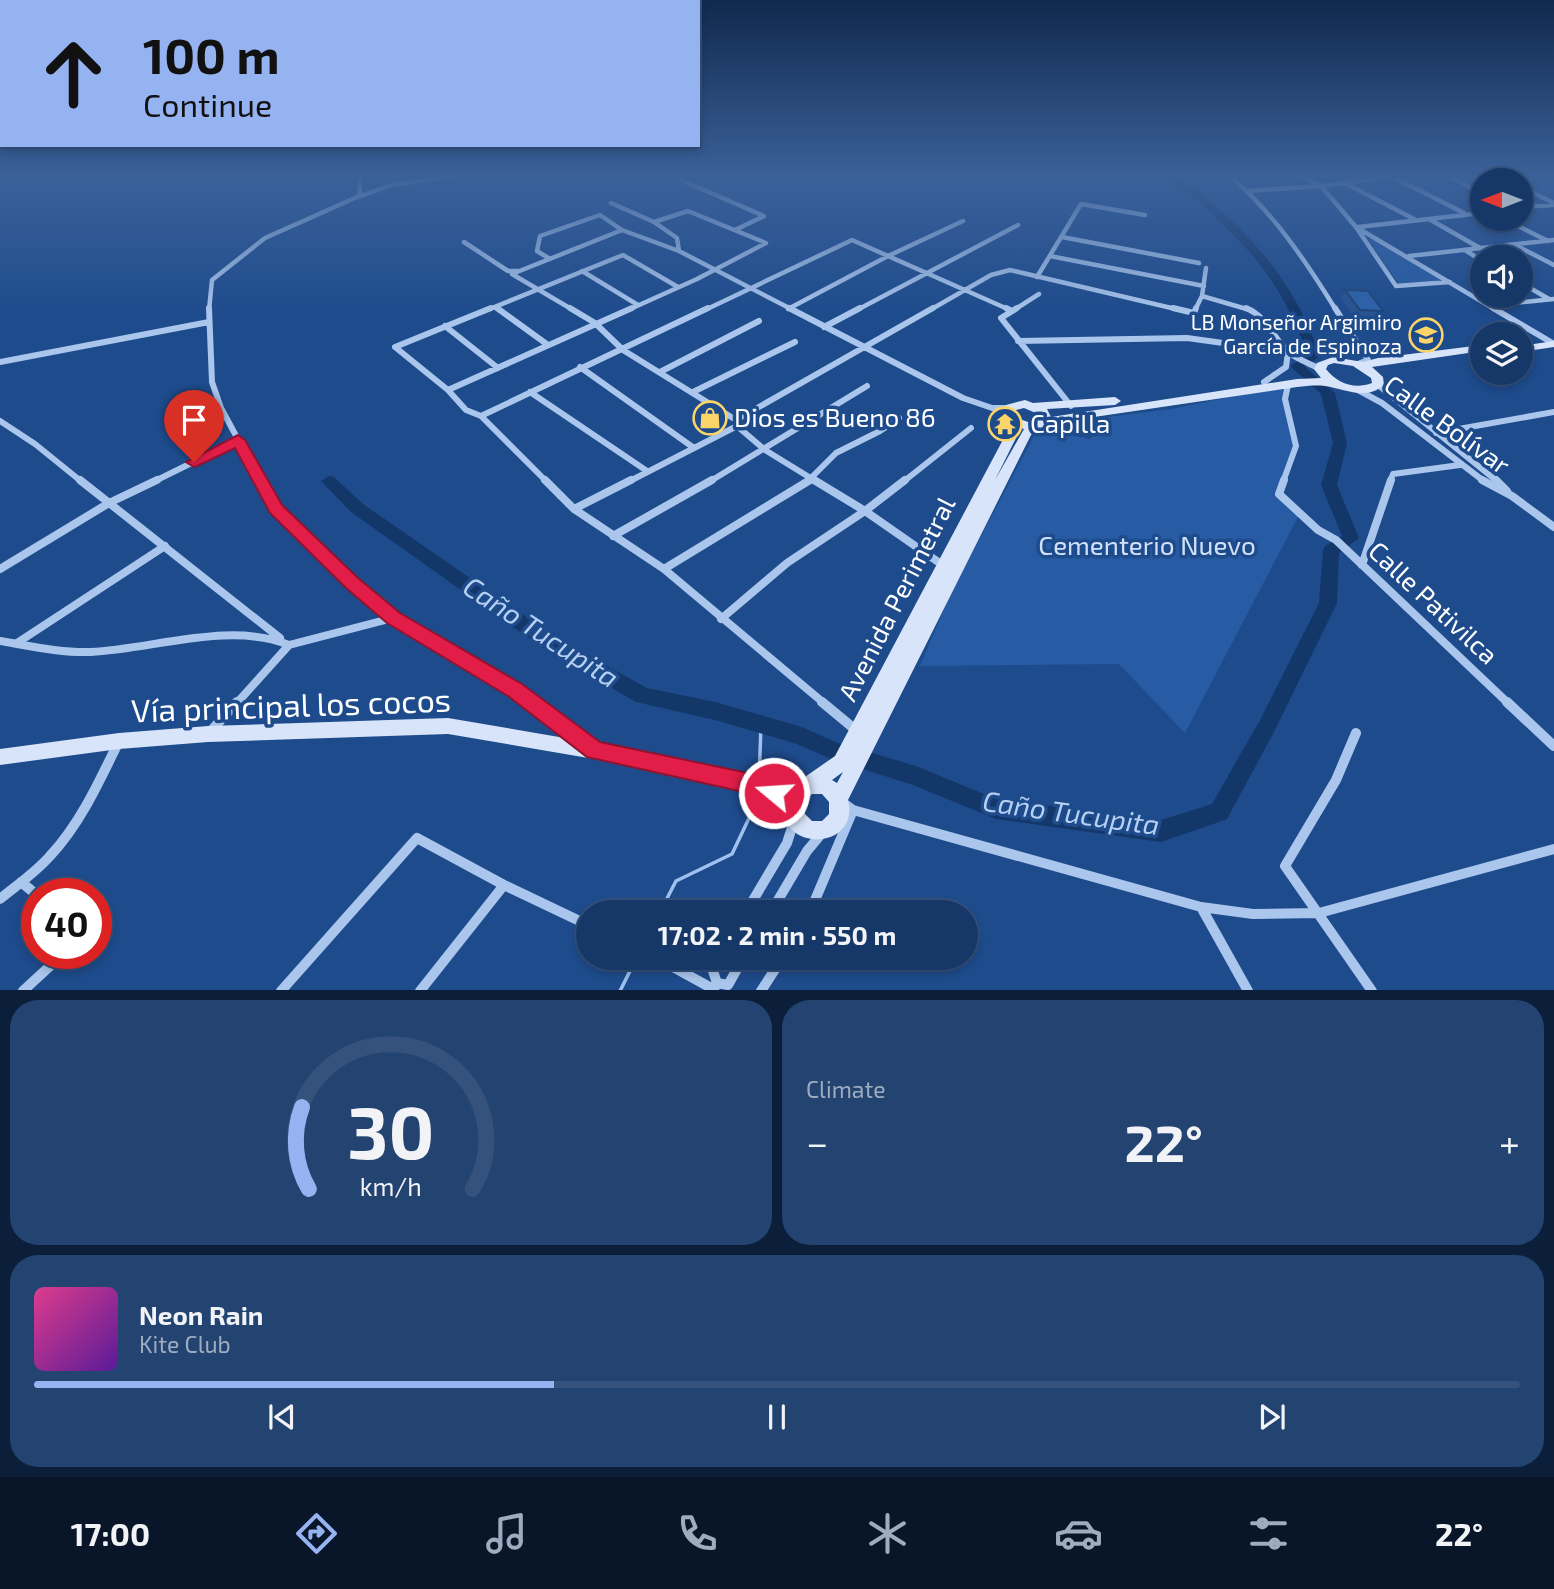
<!DOCTYPE html>
<meta charset="utf-8">
<style>
:root{--surface:#163869;--page:#234371;--text:#f1f3f6;--muted:#9eacc0;--line:#35527d;--accent:#95b2f1}
body{margin:0;font-family:"Exo 2",sans-serif;background:var(--page);color:var(--text);height:100vh;display:flex;flex-direction:column;font-size:26px;white-space:nowrap}
*{box-sizing:border-box;margin:0}
p{font-size:23px;color:var(--muted)}
.icon{flex:none;width:38px;height:38px;fill:none;stroke:currentColor;stroke-width:2;stroke-linecap:round;stroke-linejoin:round}
.map{position:relative;height:990px;overflow:hidden}
.side{display:flex;flex-direction:column;gap:10px;padding:10px;background:#0c1f3a;flex:1}
.side>*{flex:none}
.banner{position:absolute;left:0px;top:0px;width:700px;height:147px;box-shadow:0 4px 10px #0003,0 0 0 2px var(--line);background:#95b2f1;color:#111;overflow:hidden}
.needle{width:46px;rotate:270deg}
.fabs{position:absolute;left:1470px;top:168px;display:grid;gap:14px}
.fabs a{display:grid;place-items:center;width:63px;height:63px;border-radius:50%;background:var(--surface);box-shadow:0 4px 10px #0003,0 0 0 2px var(--line);font-size:35px}
.speed{position:absolute;left:21px;top:878px;display:flex;gap:14px;font-size:35px;font-weight:700;text-align:center}
.speed>*{display:grid;place-content:center;width:91px;height:91px;border-radius:50%;background:var(--surface);box-shadow:0 4px 10px #0003,0 0 0 2px var(--line);line-height:1}
.speed .limit{border:10px solid #d22;background:#fff;color:#111}
.pin{position:absolute;display:grid;place-items:center;width:60px;height:60px;color:#fff;margin:-72px -30px;border-radius:50% 50% 50% 0;rotate:-45deg;box-shadow:0 0 7px #0007}
.pin .icon{rotate:45deg}
.me{position:absolute;width:77px;margin:-38px;rotate:288deg;stroke-linejoin:round;filter:drop-shadow(0 0 5px #0008)}
.turn{display:flex;align-items:center;gap:24px;height:147px;padding:0 28px;font-size:32px}
.turn .icon{width:91px;height:91px;stroke-width:2.5}
.turn b{display:block;font-size:49px;line-height:60px}
.big{font-size:52px;font-weight:700;line-height:1.1}
.side .tile{flex:1;display:flex;flex-direction:column;justify-content:center;gap:10px;min-width:0;padding:0 24px;border-radius:28px;background:var(--page)}
.side .dial{align-items:center;gap:0}
.dial svg{height:182px;overflow:visible;fill:none;stroke:var(--line);stroke-width:7;stroke-linecap:round;text-anchor:middle}
.dial text{fill:var(--text);stroke:none}
.song{display:flex;align-items:center;gap:21px}
.cover{width:84px;height:84px;border-radius:10px;background:linear-gradient(135deg,hsl(330 70% 55%),hsl(270 70% 35%))}
.played{height:7px;border-radius:4px;background:linear-gradient(90deg,var(--accent) 35%,var(--line) 35%)}
.keys{display:flex;justify-content:space-around;direction:ltr}
.heat{display:flex;justify-content:space-between;align-items:center;font-size:38px;direction:ltr}
.side .tiles{flex:1;display:grid;gap:10px;grid-template-columns:1fr 1fr}
.tile:last-child{grid-column:span 2}
.trip{position:absolute;left:576px;top:900px;width:402px;height:70px;border-radius:35px;background:var(--surface);box-shadow:0 4px 10px #0003,0 0 0 2px var(--line);font-weight:700;line-height:70px;text-align:center}
.dock{display:flex;height:112px;justify-content:space-around;align-items:center;background:#09162a;color:var(--muted)}
.dock .icon{width:49px;height:49px}
.dock .active{color:var(--accent)}
.dock b{font-size:32px;color:var(--text)}
.map>svg:first-child{display:block}
.green{fill:#275ca4}
.lines{fill:none;stroke-linecap:round;stroke-linejoin:round}
.stream{stroke:#9ec1ee;stroke-width:3.5}
.river{fill:#14376a;fill-rule:evenodd}
.street-far3{stroke:#aac6ec;stroke-width:4.5}
.street-far2{stroke:#aac6ec;stroke-width:6}
.street-far1{stroke:#aac6ec;stroke-width:8}
.street{stroke:#aac6ec;stroke-width:10}
.secondary{fill:#d7e4f9;fill-rule:evenodd}
.wall{fill:#275391}
.building{fill:#2d61a9;stroke:#204476;stroke-width:2}
.route{fill:#e11d48;stroke:#92132f;stroke-width:2}
.labels{text-anchor:middle;stroke-width:7;stroke-linejoin:round;paint-order:stroke}
.far-poi-label{font-size:21px;fill:#fff;stroke:#1e4b8c;text-anchor:end}
.poi-label{font-size:26px;fill:#fff;stroke:#1e4b8c;text-anchor:start}
.street-label{font-size:26px;fill:#fff;stroke:#1e4b8c}
.park-label{font-size:26px;fill:#d0e1f9;stroke:#1e4b8c}
.water-label{font-size:28px;font-style:italic;fill:#b6d0f3;stroke:#1e4b8c}
.near-street-label{font-size:32px;fill:#fff;stroke:#1e4b8c}
</style>
<div class="map">
<svg width="1554" height="991" viewBox="0 0 1554 991">
<rect width="100%" height="100%" fill="#1e4b8c"/>
<path class="green" d="M1368 239H1375L1443 280 1399 284Z
M1288 385 1286 390 1296 446 1279 494 1300 513 1185 733 1119 664 920 666 951 593 1034 436 1052 431 1090 439 1108 417 1172 409Z"/>
<g class="lines">
<path class="stream" d="M759 782 761 725
M660 912 676 881 732 854 751 814 755 791
M620 991 637 957"/>
<path class="river" d="M1167 176H1178L1186 182C1250 232 1293 278 1320 356L1305 367 1335 393 1347 443 1337 485 1359 538 1339 553 1337 603 1274 732 1227 819 1219 822 1161 842 996 819 913 785 831 759 797 744 715 720 636 702 544 649 351 512 321 481 329 476 334 477 363 504 558 639 647 688 715 702 802 727 835 742 916 766 996 799 1161 820 1212 804 1260 720 1319 603 1323 550 1325 546 1342 536 1321 485 1333 443 1321 394 1290 366 1307 355C1284 285 1250 247 1196 200 1187 191 1176 185 1167 176Z"/>
<path class="street-far3" d="M1230 176C1273 212 1307 263 1336 310
M1300 176 1321 186 1356 227 1396 286 1450 282
M1448 176 1482 193
M1499 176 1507 180
M1393 177 1464 213
M681 180 764 216 735 230
M1343 182 1414 219
M1521 187 1554 203
M1248 191 1321 186 1396 176
M358 197 391 185 453 176
M1521 207 1554 205
M1429 219 1480 248
M1504 219 1548 241
M1356 227 1496 310
M1358 227 1482 213
M1062 237 1199 263
M464 242 508 271H518
M1515 245 1554 265
M1465 250 1482 261
M679 251 793 310
M1050 256 1204 286
M1409 256 1554 240
M550 259 537 251 540 236 600 215 622 230
M582 271 638 305
M1037 277 1081 204 1145 215
M1521 283 1549 299
M1202 296 1250 310
M1492 305 1554 299
M495 307 499 310
M788 309 888 256 963 221
M209 310 212 280 265 238 357 197 360 194 359 176
M487 310 623 255 678 287
M573 310 512 274 622 230 679 251 677 238 654 222 611 203
M628 310 697 279 766 243 688 211 654 222
M705 310 852 240 1010 310
M857 310 1018 225
M930 310 991 275 1010 270 1180 310
M1014 310 1039 294
M1195 310 1202 296 1206 268"/>
<path class="street-far2" d="M209 308 212 382 221 408 261 482
M491 308 395 347 448 390 466 410 481 416 547 482
M497 308 548 345
M570 308 595 323 623 350 736 420
M789 308 963 398 992 408H1010
M1006 308 1010 310
M1017 308 1001 318 1071 406
M1173 308 1194 313 1196 308
M1246 308C1268 317 1274 340 1289 353 1298 359 1310 364 1320 369
M1335 308 1368 360 1358 364
M1493 308 1554 344
M445 326 498 368
M824 327 860 308
M1018 341 1187 338 1288 352 1286 367 1264 382
M0 362 209 322
M580 367 694 448
M660 372 759 321
M1378 385 1498 482
M448 390 632 308
M1358 390 1382 403 1485 482
M530 392 647 471
M693 392 795 342
M481 416 708 308
M736 420 933 308
M736 420 737 426 765 450 817 482
M0 421 35 444 82 482
M1436 433 1554 412
M153 482 238 440
M628 482 737 426
M709 482 867 386
M807 482 836 453 880 431 899 418
M903 482 971 428
M1283 482 1296 446 1285 399 1288 385
M1390 482 1393 474 1460 465"/>
<path class="street-far1" d="M80 480 280 638
M260 480 276 509 352 583 393 618 515 690 533 704
M545 480 574 509 664 569 825 704
M814 480 865 511 944 566
M1284 480 1279 494 1318 530 1336 540 1509 704
M1482 480 1512 496 1554 527
M1496 480 1507 491
M574 509 631 480
M613 536 712 480
M1362 565 1391 480
M0 569 109 503 157 480
M664 569 810 480
M721 619 787 563 865 511 905 480
M0 641C30 646 61 653 91 652 153 649 230 621 289 645L393 618
M17 643 165 546
M236 704 289 645"/>
<path class="street" d="M531 702 588 746
M822 702 857 731
M1507 702 1554 746
M211 731 237 702
M1356 733 1336 780 1285 866 1372 991
M842 802 853 810 1201 907 1253 914 1319 913 1554 849
M21 882 37 895
M0 899C17 885 35 873 50 856 80 824 99 782 118 743
M1201 907 1248 991
M746 912 787 843 794 821
M771 912 807 851 822 833
M810 912 853 810
M655 957 713 989
M717 983 728 985 744 957
M715 987 717 983 712 968 718 957
M23 991 63 954
M281 991 417 838 504 885 588 925
M420 991 504 885
M761 991 783 957"/>
<path class="secondary" d="M1554 341V347L1521 352V346Z
M1482 345V351L1372 367 1383 377 1384 385C1366 401 1345 389 1325 386 1316 385 1306 386 1297 387L1067 421 1043 427 1031 435 848 800C861 853 772 852 786 800L774 802 748 792 594 759 448 734 208 742 119 749 0 765V749L119 733 208 726 448 718 594 743 748 774 774 784 802 779 835 756 1006 434 1003 412 1006 405 1025 400 1033 403 1115 397 1121 401 1115 405 1047 409 1051 417 1297 379 1321 378 1314 369 1317 363 1333 357 1363 362 1378 358ZM1334 363 1353 366 1371 378 1372 383C1354 390 1337 383 1326 369L1328 365ZM1024 408 1038 414V419L1028 422 1017 418 1016 410ZM1018 427 1024 429 995 480 1018 434ZM843 772 837 783 832 780ZM812 794H822L829 802V814L822 821H812L805 814V802Z"/>
</g>
<path class="wall" d="M1345 290 1383 311 1378 320 1355 319 1341 299Z"/>
<path class="building" d="M1345 290 1368 291 1383 311 1360 310Z"/>
<linearGradient id="sky" x2="0" y2="1"><stop stop-color="#10294d"/><stop offset="0.56" stop-color="#3b6199"/><stop offset="1" stop-color="#3b6199" stop-opacity="0"/></linearGradient>
<rect width="1554" height="315" fill="url(#sky)"/>
<path class="route" d="M238 435 245 440 282 505 358 578 400 613 522 684 600 742 748 773 782 785 785 793 782 800 774 803 748 793 587 757 508 696 387 623 346 588 270 513 235 448 199 465 194 467 186 462Z"/>
<defs>
<symbol id="school-ring" viewBox="-11 -11 22 22"><circle r="9.5" fill="#1e4b8c" stroke="#fbd56a" stroke-width="1.5"/><path d="M0-5L7-2L0 1L-7-2ZM-4 1L0 2.5L4 1V4Q0 6-4 4Z" fill="#fbd56a"/></symbol>
<symbol id="shop-ring" viewBox="-11 -11 22 22"><circle r="9.5" fill="#1e4b8c" stroke="#fbd56a" stroke-width="1.5"/><path d="M-5-2.5h2.3a2.7 3.5 0 0 1 5.4 0H5L5.5 6h-11ZM-1.5-2.5h3a1.5 2.3 0 0 0-3 0Z" fill="#fbd56a"/></symbol>
<symbol id="temple-ring" viewBox="-11 -11 22 22"><circle r="9.5" fill="#1e4b8c" stroke="#fbd56a" stroke-width="1.5"/><path d="M0-6L5-2H3V0L6.5 2.5H4V6H1.5V3h-3V6H-4V2.5H-6.5L-3 0V-2H-5Z" fill="#fbd56a"/></symbol>
</defs>
<g fill-rule="evenodd">
<use href="#school-ring" x="1407" y="316" width="38" height="38"/>
<use href="#shop-ring" x="691" y="399" width="38" height="38"/>
<use href="#temple-ring" x="986" y="405" width="38" height="38"/>
</g>
<g class="labels">
<g class="far-poi-label">
<text x="1402" y="330">LB Monseñor Argimiro<tspan x="1402" dy="24">García de Espinoza</tspan></text>
</g>
<g class="poi-label">
<text x="734" y="427">Dios es Bueno 86</text>
<text x="1030" y="433">Capilla</text>
</g>
<g class="street-label">
<text transform="translate(1447 425) rotate(36)" y="9">Calle Bolívar</text>
<text transform="translate(897 599) rotate(-63)" y="9">Avenida Perimetral</text>
<text transform="translate(1433 603) rotate(43)" y="9">Calle Pativilca</text>
</g>
<g class="park-label">
<text x="1147" y="555">Cementerio Nuevo</text>
</g>
<g class="water-label">
<text transform="translate(541 632) rotate(33)" y="10">Caño Tucupita</text>
<text transform="translate(1071 813) rotate(8)" y="10">Caño Tucupita</text>
</g>
<g class="near-street-label">
<text transform="translate(291 706) rotate(-2)" y="11">Vía principal los cocos</text>
</g>
</g>
</svg>
<div class="fabs">
<a><svg class="needle" viewBox="-14 -14 28 28"><path d="M0-13l5 13h-10z" fill="#e53935"/><path d="M0 13l5-13h-10z" fill="#9eacc0"/></svg></a>
<a><svg class="icon" aria-label="sound" viewBox="0 0 24 24"><path d="M4 9h4l5-4v14l-5-4H4zM17 9q2 3 0 6"/></svg></a>
<a><svg class="icon" aria-label="layers" viewBox="0 0 24 24"><path d="M12 4l9 5-9 5-9-5zM3 14l9 5 9-5"/></svg></a>
</div>
<div class="speed"><div class="limit">40</div></div>
<div class="pin" style="left:194px;top:462px;background:#d93025"><svg class="icon" aria-label="arrive" viewBox="0 0 24 24"><path d="M6 21V4h12l-3 4 3 4H6"/></svg></div>
<svg class="me" style="left:774px;top:793px" viewBox="-20 -20 40 40"><circle r="17" fill="#e11d48" stroke="#fff" stroke-width="3"/><path d="M0-11L8 9 0 5-8 9z" fill="#fff"/></svg>
<div class="trip">17:02 · 2 min · 550 m</div>
<div class="banner">
<div class="turn"><svg class="icon" aria-label="ahead" viewBox="0 0 24 24"><path d="M12 20V5M6 11l6-6 6 6"/></svg><div><b>100 m</b>Continue</div></div>
</div>
</div>
<section class="side">
<div class="tiles">
<div class="tile dial"><svg viewBox="0 0 100 80">
<path d="M14 69A42 42 0 1 1 86 69"/>
<path d="M14 69A42 42 0 0 1 11 33" stroke="#95b2f1"/>
<text x="50" y="56" font-size="32" font-weight="700">30</text>
<text x="50" y="72" font-size="11">km/h</text>
</svg></div>
<div class="tile"><p>Climate</p>
<div class="heat"><a>−</a><b class="big">22°</b><a>+</a></div>
</div>
<div class="tile">
<div class="song"><i class="cover"></i><div><b>Neon Rain</b><p>Kite Club</p></div></div>
<div class="played"></div>
<div class="keys"><svg class="icon" aria-label="previous" viewBox="0 0 24 24"><path d="M18 5L8 12l10 7zM5 5v14"/></svg><svg class="icon" aria-label="pause" viewBox="0 0 24 24"><path d="M8 5v14M16 5v14"/></svg><svg class="icon" aria-label="next" viewBox="0 0 24 24"><path d="M6 5l10 7-10 7zM19 5v14"/></svg></div>
</div>
</div>
</section>
<nav class="dock">
<b>17:00</b>
<svg class="icon active" aria-label="directions" viewBox="0 0 24 24"><path d="M12 3l9 9-9 9-9-9zM9 14v-3h6M13 9l2 2-2 2"/></svg>
<svg class="icon" aria-label="music" viewBox="0 0 24 24"><path d="M9 18V5l10-2v13"/><circle cx="6" cy="18" r="3"/><circle cx="16" cy="16" r="3"/></svg>
<svg class="icon" aria-label="phone" viewBox="0 0 24 24"><path d="M5 4h4l2 5-3 2q2 4 5 5l2-3 5 2v4C11 20 4 13 5 4z"/></svg>
<svg class="icon" aria-label="climate" viewBox="0 0 24 24"><path d="M12 3v18M4 7l16 10M4 17L20 7"/></svg>
<svg class="icon" aria-label="car" viewBox="0 0 24 24"><path d="M5 17H2v-5l4-1 3-4h7l3 4 3 1v5h-3M9 17h6M6 11h13"/><circle cx="7" cy="17" r="2"/><circle cx="17" cy="17" r="2"/></svg>
<svg class="icon" aria-label="filters" viewBox="0 0 24 24"><path d="M4 7h16M4 17h16"/><circle cx="9" cy="7" r="2"/><circle cx="15" cy="17" r="2"/></svg>
<b>22°</b>
</nav>
